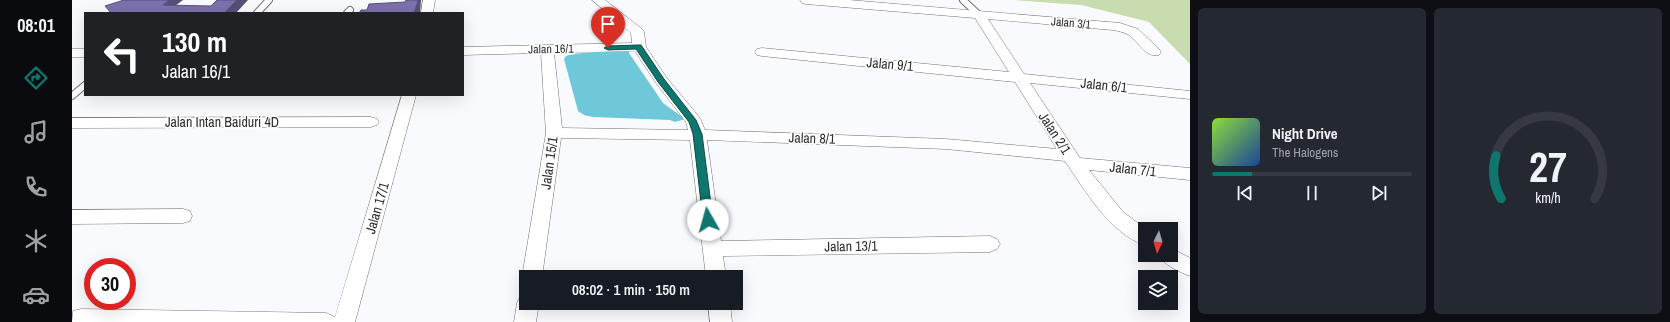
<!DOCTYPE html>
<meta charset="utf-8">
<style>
:root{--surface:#171b24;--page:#242831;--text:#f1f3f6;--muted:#9ea1a6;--line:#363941;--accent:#0f766e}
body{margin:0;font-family:"Archivo Narrow",sans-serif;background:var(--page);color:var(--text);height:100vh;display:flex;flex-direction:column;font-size:15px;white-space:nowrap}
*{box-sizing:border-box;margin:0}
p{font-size:13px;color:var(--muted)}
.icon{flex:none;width:22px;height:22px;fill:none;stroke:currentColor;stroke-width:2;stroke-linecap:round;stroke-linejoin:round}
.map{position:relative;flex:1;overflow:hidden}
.details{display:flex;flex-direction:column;gap:8px;padding:8px;background:#0d0f14;width:480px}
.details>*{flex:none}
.top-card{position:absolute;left:12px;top:12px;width:380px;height:84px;border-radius:0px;box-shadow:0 4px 16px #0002;background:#202124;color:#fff;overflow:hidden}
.needle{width:26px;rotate:185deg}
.buttons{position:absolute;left:1066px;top:222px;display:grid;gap:8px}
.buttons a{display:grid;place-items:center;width:40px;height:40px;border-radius:0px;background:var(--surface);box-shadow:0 4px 16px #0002;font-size:20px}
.speed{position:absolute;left:12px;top:258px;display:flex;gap:8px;font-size:20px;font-weight:700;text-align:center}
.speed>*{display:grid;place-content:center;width:52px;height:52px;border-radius:50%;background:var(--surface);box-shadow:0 4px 16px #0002;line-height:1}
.speed .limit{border:6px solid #d22;background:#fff;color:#111}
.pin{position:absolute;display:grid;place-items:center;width:34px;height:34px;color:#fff;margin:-41px -17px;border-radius:50% 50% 50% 0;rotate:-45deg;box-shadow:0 0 4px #0007}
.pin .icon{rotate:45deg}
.me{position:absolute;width:44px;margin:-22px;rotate:353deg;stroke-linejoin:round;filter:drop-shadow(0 0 3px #0008)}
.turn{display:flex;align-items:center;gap:14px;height:84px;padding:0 12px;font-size:18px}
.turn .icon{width:52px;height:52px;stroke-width:2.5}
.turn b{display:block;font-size:28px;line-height:34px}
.details .tile{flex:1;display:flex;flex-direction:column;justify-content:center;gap:6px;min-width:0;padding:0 14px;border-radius:6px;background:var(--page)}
.details .dial{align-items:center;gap:0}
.dial svg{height:104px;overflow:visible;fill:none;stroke:var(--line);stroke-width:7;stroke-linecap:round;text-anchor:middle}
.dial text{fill:var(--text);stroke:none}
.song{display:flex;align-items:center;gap:12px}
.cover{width:48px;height:48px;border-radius:6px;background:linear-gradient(135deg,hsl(90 70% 55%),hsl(220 70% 35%))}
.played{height:4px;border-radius:2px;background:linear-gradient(90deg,var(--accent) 20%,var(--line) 20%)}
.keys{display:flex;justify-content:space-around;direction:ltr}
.details .tiles{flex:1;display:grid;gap:8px;grid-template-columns:repeat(2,1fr)}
.trip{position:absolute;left:447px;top:270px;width:224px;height:40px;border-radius:0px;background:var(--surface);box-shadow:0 4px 16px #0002;font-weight:600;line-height:40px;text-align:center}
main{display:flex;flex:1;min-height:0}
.tabs{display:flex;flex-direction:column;width:72px;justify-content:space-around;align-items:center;background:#090b0e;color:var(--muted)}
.tabs .icon{width:28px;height:28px}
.tabs .active{color:var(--accent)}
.tabs b{font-size:18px;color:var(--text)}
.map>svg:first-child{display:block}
.green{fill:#c8dcb0}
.water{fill:#6fc7da}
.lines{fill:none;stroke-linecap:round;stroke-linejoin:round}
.lane-casing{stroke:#717177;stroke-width:8}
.street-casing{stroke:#717177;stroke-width:1}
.lane{stroke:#fff;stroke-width:6}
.street{fill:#fff;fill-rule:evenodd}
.shaded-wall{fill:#574f78}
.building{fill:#7c71ac;stroke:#574f78}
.route{fill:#0f766e;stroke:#0a4d48}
.labels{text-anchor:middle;stroke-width:3.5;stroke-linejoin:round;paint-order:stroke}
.far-street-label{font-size:12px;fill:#2e2f31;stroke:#fff}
.street-label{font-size:14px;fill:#2e2f31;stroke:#fff}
</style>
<main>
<nav class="tabs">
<b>08:01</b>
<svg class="icon active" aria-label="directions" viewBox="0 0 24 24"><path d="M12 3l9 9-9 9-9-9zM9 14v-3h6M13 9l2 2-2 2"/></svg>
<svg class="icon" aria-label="music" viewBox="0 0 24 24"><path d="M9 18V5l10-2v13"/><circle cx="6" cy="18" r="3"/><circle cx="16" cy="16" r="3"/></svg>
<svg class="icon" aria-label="phone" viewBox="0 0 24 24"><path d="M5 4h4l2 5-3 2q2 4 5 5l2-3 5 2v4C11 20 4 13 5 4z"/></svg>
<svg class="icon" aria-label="climate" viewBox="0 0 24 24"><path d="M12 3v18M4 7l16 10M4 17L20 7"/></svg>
<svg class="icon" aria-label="car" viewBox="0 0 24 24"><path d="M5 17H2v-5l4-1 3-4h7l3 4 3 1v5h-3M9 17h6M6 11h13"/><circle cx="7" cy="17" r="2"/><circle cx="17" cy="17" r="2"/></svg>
</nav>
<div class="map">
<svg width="1118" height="322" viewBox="0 0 1118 322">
<rect width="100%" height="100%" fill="#f9fafe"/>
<path class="green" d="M942 0H1118V64L1077 22 1009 5Z"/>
<path class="water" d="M547 50 557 51V53L591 103 613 119 603 122 598 120 521 117 512 115 506 111 492 59 494 56 500 54Z"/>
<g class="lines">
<defs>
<path id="lane" d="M891 0 907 15
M185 13 197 0
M275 13 278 10
M0 96 13 85"/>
<path id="street" d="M351 0H363L361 13H349Z
M520 0H533L570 29 572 32 574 47 594 77 628 118 633 130 874 139 985 149 943 82 690 56 685 55 683 52 685 49 690 48 937 72 903 18 734 4 730 3 728 0H777L1048 23 1066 29 1087 49 1089 52 1087 55C1073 58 1067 42 1057 35 1052 32 1046 31 1041 30L916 19 952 74 1118 91V99L958 83 1008 158 1118 168V180L1017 170 1051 212 1074 229H1073V245C1039 235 1012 189 993 161L874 149 635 140 649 241 918 236 925 239 928 244 925 249 918 252 651 256 654 277H634L618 140 489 138 470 277H454V283L450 277 474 133 469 53 391 55V47L560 43 559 33ZM563 51 584 83 614 122 616 130 490 128 482 53Z
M0 49H13V57H0Z
M330 95H344L283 322H0L1 311 9 309 254 313 263 317Z
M299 117 305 119 307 122 305 125 299 127 0 128V118Z
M111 209 118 211 120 216 118 221 111 223 0 224V210Z
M1099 248 1118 258V276C1107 272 1092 265 1086 255H1099Z
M454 295V303H467L464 322H442L445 303 448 297Z
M636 303H658L660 322H638Z"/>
</defs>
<use href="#lane" class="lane-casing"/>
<use href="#street" class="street-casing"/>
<use href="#lane" class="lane"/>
<use href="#street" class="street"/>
</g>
<path class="shaded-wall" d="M97 0H111L95 12 91 5Z
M165 0H176L164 13H152Z
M346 0H349L348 13H342Z"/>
<path class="building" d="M52 0H97L91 5 139 6 145 0H165L152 13H39L33 6Z
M334 0H346L345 4 342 13H287L289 10H295L297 4 333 2Z"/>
<path class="route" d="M566 45H569L592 79 624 120 630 134 641 220 640 223H633L631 220 621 134 617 122 586 82 564 49 536 50 532 48 536 46Z"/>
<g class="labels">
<g class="far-street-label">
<text transform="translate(999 23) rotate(5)" y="4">Jalan 3/1</text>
<text transform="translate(479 49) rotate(-1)" y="4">Jalan 16/1</text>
</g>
<g class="street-label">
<text transform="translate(818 64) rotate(5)" y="5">Jalan 9/1</text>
<text transform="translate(1032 85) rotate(6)" y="5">Jalan 6/1</text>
<text x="150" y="127">Jalan Intan Baiduri 4D</text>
<text transform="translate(983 133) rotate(57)" y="5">Jalan 2/1</text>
<text transform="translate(740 138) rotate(2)" y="5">Jalan 8/1</text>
<text transform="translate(477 163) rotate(-82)" y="5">Jalan 15/1</text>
<text transform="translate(1061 169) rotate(6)" y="5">Jalan 7/1</text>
<text transform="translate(305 208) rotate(-74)" y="5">Jalan 17/1</text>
<text transform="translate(779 246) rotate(-1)" y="5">Jalan 13/1</text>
</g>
</g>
</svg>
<div class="buttons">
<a><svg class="needle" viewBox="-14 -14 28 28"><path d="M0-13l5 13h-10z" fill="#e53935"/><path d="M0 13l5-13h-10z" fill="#9ea1a6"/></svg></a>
<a><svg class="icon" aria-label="layers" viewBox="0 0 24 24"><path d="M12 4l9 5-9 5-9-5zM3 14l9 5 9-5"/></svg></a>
</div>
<div class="speed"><div class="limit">30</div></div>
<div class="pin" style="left:536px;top:48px;background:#d93025"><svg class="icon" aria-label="arrive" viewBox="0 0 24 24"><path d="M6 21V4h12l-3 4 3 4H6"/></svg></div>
<svg class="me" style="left:636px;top:220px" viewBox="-20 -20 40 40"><circle r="19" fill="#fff"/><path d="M0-13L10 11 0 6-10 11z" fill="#0f766e"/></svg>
<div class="trip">08:02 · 1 min · 150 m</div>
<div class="top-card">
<div class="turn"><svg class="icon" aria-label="left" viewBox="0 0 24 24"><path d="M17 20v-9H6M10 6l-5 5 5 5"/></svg><div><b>130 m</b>Jalan 16/1</div></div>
</div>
</div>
<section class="details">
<div class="tiles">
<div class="tile">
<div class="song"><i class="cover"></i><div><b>Night Drive</b><p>The Halogens</p></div></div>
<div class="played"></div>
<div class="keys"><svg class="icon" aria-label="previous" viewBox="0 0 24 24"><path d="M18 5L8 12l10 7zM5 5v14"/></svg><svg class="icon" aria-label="pause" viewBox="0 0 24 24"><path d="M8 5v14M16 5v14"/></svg><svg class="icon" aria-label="next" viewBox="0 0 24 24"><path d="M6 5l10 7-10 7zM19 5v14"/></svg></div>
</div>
<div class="tile dial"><svg viewBox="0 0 100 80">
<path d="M14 69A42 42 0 1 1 86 69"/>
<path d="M14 69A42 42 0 0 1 10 36" stroke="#0f766e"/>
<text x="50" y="56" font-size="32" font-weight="700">27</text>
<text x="50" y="72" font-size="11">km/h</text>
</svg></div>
</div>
</section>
</main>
